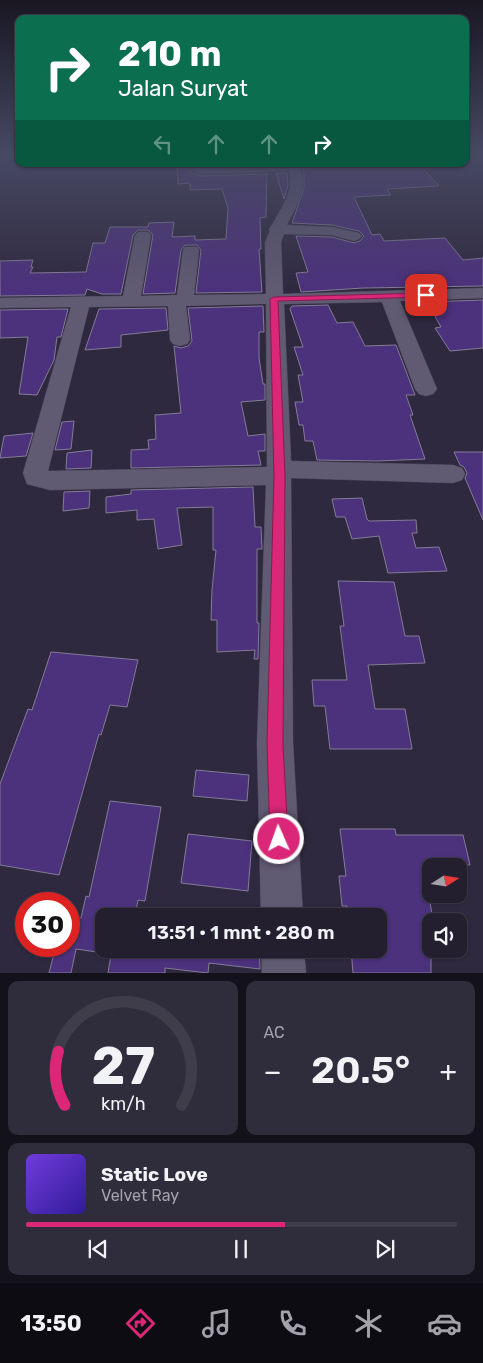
<!DOCTYPE html>
<html lang="id">
<meta charset="utf-8">
<style>
:root{--surface:#231f2f;--page:#2f2c3b;--text:#f1f3f6;--muted:#a3a2aa;--line:#403d4b;--accent:#db2777}
body{margin:0;font-family:Rubik,sans-serif;background:var(--page);color:var(--text);height:100vh;display:flex;flex-direction:column;font-size:19px;white-space:nowrap}
*{box-sizing:border-box;margin:0}
p{font-size:16px;color:var(--muted)}
.icon{flex:none;width:28px;height:28px;fill:none;stroke:currentColor;stroke-width:2;stroke-linecap:round;stroke-linejoin:round}
.map{position:relative;height:973px;overflow:hidden}
.panel{display:flex;flex-direction:column;gap:8px;padding:8px;background:#13111a;flex:1}
.panel>*{flex:none}
.guide{position:absolute;left:15px;top:15px;width:454px;height:152px;border-radius:10px;box-shadow:0 1px 4px #0004,0 0 0 1px var(--line);background:#0b6e4f;color:#fff;overflow:hidden}
.needle{width:32px;rotate:78deg}
.tools{position:absolute;left:422px;top:858px;display:grid;gap:10px}
.tools a{display:grid;place-items:center;width:45px;height:45px;border-radius:10px;background:var(--surface);box-shadow:0 1px 4px #0004,0 0 0 1px var(--line);font-size:25px}
.speed{position:absolute;left:15px;top:892px;display:flex;gap:10px;font-size:25px;font-weight:700;text-align:center}
.speed>*{display:grid;place-content:center;width:65px;height:65px;border-radius:50%;background:var(--surface);box-shadow:0 1px 4px #0004,0 0 0 1px var(--line);line-height:1}
.speed .limit{border:8px solid #d22;background:#fff;color:#111}
.pin{position:absolute;display:grid;place-items:center;width:42px;height:42px;color:#fff;margin:-21px;border-radius:10px;box-shadow:0 2px 8px #0006}
.me{position:absolute;width:55px;margin:-28px;rotate:358deg;stroke-linejoin:round;filter:drop-shadow(0 0 4px #0008)}
.turn{display:flex;align-items:center;gap:18px;height:105px;padding:0 20px;font-size:22px}
.turn .icon{width:65px;height:65px;stroke-width:2.5}
.turn b{display:block;font-size:35px;line-height:42px}
.lanes{display:flex;align-items:center;height:48px;padding:0 20px;background:#0003;justify-content:center;gap:25px;direction:ltr}
.lanes .off{opacity:.35}
.big{font-size:38px;font-weight:600;line-height:1.1}
.panel .widget{flex:1;display:flex;flex-direction:column;justify-content:center;gap:8px;min-width:0;padding:0 18px;border-radius:10px;background:var(--page)}
.panel .dial{align-items:center;gap:0}
.dial svg{height:130px;overflow:visible;fill:none;stroke:var(--line);stroke-width:7;stroke-linecap:round;text-anchor:middle}
.dial text{fill:var(--text);stroke:none}
.song{display:flex;align-items:center;gap:15px}
.cover{width:60px;height:60px;border-radius:8px;background:linear-gradient(135deg,hsl(260 70% 55%),hsl(250 70% 35%))}
.played{height:5px;border-radius:2px;background:linear-gradient(90deg,var(--accent) 60%,var(--line) 60%)}
.keys{display:flex;justify-content:space-around;direction:ltr}
.heat{display:flex;justify-content:space-between;align-items:center;font-size:28px;direction:ltr}
.panel .tiles{flex:1;display:grid;gap:8px;grid-template-columns:1fr 1fr}
.widget:last-child{grid-column:span 2}
.trip{position:absolute;left:95px;top:908px;width:292px;height:50px;border-radius:10px;background:var(--surface);box-shadow:0 1px 4px #0004,0 0 0 1px var(--line);font-weight:600;line-height:50px;text-align:center}
.menu{display:flex;height:80px;justify-content:space-around;align-items:center;background:#0e0c13;color:var(--muted)}
.menu .icon{width:35px;height:35px}
.menu .current{color:var(--accent)}
.menu b{font-size:22px;color:var(--text)}
.map>svg:first-child{display:block}
.building{fill:#4c317c;stroke:#837c96}
.lines{fill:none;stroke-linecap:round;stroke-linejoin:round}
.minor-casing{stroke:#4b4558;stroke-width:1}
.minor{fill:#615a73;fill-rule:evenodd}
.route{fill:#db2777;stroke:#8e194d}
</style>
<div class="map">
<svg width="483" height="973" viewBox="0 0 483 973">
<rect width="100%" height="100%" fill="#2f293f"/>
<path class="building" d="M301 164H324V166L419 164 439 186 387 189 391 195 354 197 372 235 380 234 384 241 445 238 463 260 483 258V286L363 288 301 292 296 273 308 272 296 236 332 237 354 243 360 241 364 236 359 231 332 225 292 223 304 188V173Z
M177 167H188L191 173 202 176 267 174 266 217 260 218 261 249H259L262 292 196 293 201 250 197 245H185L181 250 175 293 143 294 153 235 148 230H138L133 235 121 294H102L87 289 85 295 0 296V261L33 260 31 267H33L30 273 86 272 93 243H105L110 227H148L149 223 174 222 172 237 195 236V240L226 239 228 208 222 189 190 190V183L178 184Z
M276 173H287L288 185 284 199Z
M483 300V348L450 351 435 328 441 327 427 302Z
M328 305 337 323 353 322 365 346 396 345 415 395H406L413 415H410L425 459 378 461 317 460 313 441H305L303 425H299L295 402H303L298 375H303L294 347H303L290 309 292 306Z
M263 306 264 332H259V358L263 384H265V400L241 402 248 436 265 434V451H258L261 465 131 468V450L149 449 148 440 156 439 155 415 181 413 174 346 181 348 188 346 192 341 188 308Z
M166 308 168 330 121 335V347L85 350 99 309Z
M68 309 61 337H57L54 360 37 395 19 394 28 337 0 338V310Z
M74 421 71 449 55 450 62 422Z
M33 433 26 456 0 458 4 436Z
M92 450 91 468 66 469 67 453Z
M454 452H483V520L465 478 467 473 464 467 460 465Z
M253 487 255 527H261L262 549H257V623H259L258 659H254L255 650 217 652V620H211L212 590 216 550H213V507L177 508 182 545 158 549 154 519 137 520V510L106 513V497L131 494V490Z
M90 491 89 508 63 511 64 492Z
M362 498 367 519 369 521 416 520 417 533H412L416 548 439 547 447 571 388 573 379 536 352 539 345 517H336L332 499Z
M338 581 394 582 405 636H419L425 663 368 665 375 709H405L412 749H330L325 706H314L312 680H347L340 626H344Z
M51 652 138 660 127 707 110 705 101 735 99 734 59 875 0 865V784L28 709 32 710Z
M196 770 249 775 247 801 193 796Z
M110 801 161 807 145 901 138 900 135 916H104V953L76 949 71 973H49L56 946H69V916L81 918 86 896 89 897Z
M340 829H395L396 835H463L470 865H424L433 921H431V973H353L351 949H379V916H348L347 906H342L339 876H346Z
M188 834 252 841 248 891 181 883Z
M112 949H259L260 969 209 963 208 973 165 968V973H108Z"/>
<g class="lines">
<defs>
<path id="minor" d="M189 164H201L203 166 299 164C309 189 298 202 287 225L332 227 359 233 362 236 359 239 354 241 332 235 284 234 281 242 283 294 483 288V298L400 301 437 389 433 394 426 396 419 394 415 389 382 302 284 304 291 461 453 465 462 468 465 474 462 480 453 483 291 478 293 743 303 916H261L257 743 266 485 50 490 27 484 23 473 71 307 0 308V298L123 296 135 235 138 232H148L151 235 141 296 177 295 183 250 185 247H197L199 250 194 295 266 294 265 242 270 231 269 229 272 225C281 208 295 191 289 171L202 174 192 171ZM266 304 267 467 48 471 89 307 168 306 170 340 173 344 180 346 187 344 190 340 186 306Z
M261 949H304L306 973H262Z"/>
</defs>
<use href="#minor" class="minor-casing"/>
<use href="#minor" class="minor"/>
</g>
<linearGradient id="sky" x2="0" y2="1"><stop stop-color="#1a1723"/><stop offset="0.53" stop-color="#474963"/><stop offset="1" stop-color="#474963" stop-opacity="0"/></linearGradient>
<rect width="483" height="290" fill="url(#sky)"/>
<path class="route" d="M426 293 429 294V297L278 301 285 476 283 743 288 839 285 845 279 848 273 845 270 839 267 743 274 476 270 299 274 297Z"/>
</svg>
<div class="tools">
<a><svg class="needle" viewBox="-14 -14 28 28"><path d="M0-13l5 13h-10z" fill="#e53935"/><path d="M0 13l5-13h-10z" fill="#a3a2aa"/></svg></a>
<a><svg class="icon" aria-label="sound" viewBox="0 0 24 24"><path d="M4 9h4l5-4v14l-5-4H4zM17 9q2 3 0 6"/></svg></a>
</div>
<div class="speed"><div class="limit">30</div></div>
<div class="pin" style="left:426px;top:295px;background:#d93025"><svg class="icon" aria-label="arrive" viewBox="0 0 24 24"><path d="M6 21V4h12l-3 4 3 4H6"/></svg></div>
<svg class="me" style="left:279px;top:839px" viewBox="-20 -20 40 40"><circle r="17" fill="#db2777" stroke="#fff" stroke-width="3"/><path d="M0-11L8 9 0 5-8 9z" fill="#fff"/></svg>
<div class="trip">13:51 · 1 mnt · 280 m</div>
<div class="guide">
<div class="turn"><svg class="icon" aria-label="right" viewBox="0 0 24 24"><path d="M7 20v-9h11M14 6l5 5-5 5"/></svg><div><b>210 m</b>Jalan Suryat</div></div>
<div class="lanes"><svg class="icon off" aria-label="left" viewBox="0 0 24 24"><path d="M17 20v-9H6M10 6l-5 5 5 5"/></svg><svg class="icon off" aria-label="ahead" viewBox="0 0 24 24"><path d="M12 20V5M6 11l6-6 6 6"/></svg><svg class="icon off" aria-label="ahead" viewBox="0 0 24 24"><path d="M12 20V5M6 11l6-6 6 6"/></svg><svg class="icon" aria-label="right" viewBox="0 0 24 24"><path d="M7 20v-9h11M14 6l5 5-5 5"/></svg></div>
</div>
</div>
<section class="panel">
<div class="tiles">
<div class="widget dial"><svg viewBox="0 0 100 80">
<path d="M14 69A42 42 0 1 1 86 69"/>
<path d="M14 69A42 42 0 0 1 10 36" stroke="#db2777"/>
<text x="50" y="56" font-size="32" font-weight="700">27</text>
<text x="50" y="72" font-size="11">km/h</text>
</svg></div>
<div class="widget"><p>AC</p>
<div class="heat"><a>−</a><b class="big">20.5°</b><a>+</a></div>
</div>
<div class="widget">
<div class="song"><i class="cover"></i><div><b>Static Love</b><p>Velvet Ray</p></div></div>
<div class="played"></div>
<div class="keys"><svg class="icon" aria-label="previous" viewBox="0 0 24 24"><path d="M18 5L8 12l10 7zM5 5v14"/></svg><svg class="icon" aria-label="pause" viewBox="0 0 24 24"><path d="M8 5v14M16 5v14"/></svg><svg class="icon" aria-label="next" viewBox="0 0 24 24"><path d="M6 5l10 7-10 7zM19 5v14"/></svg></div>
</div>
</div>
</section>
<nav class="menu">
<b>13:50</b>
<svg class="icon current" aria-label="directions" viewBox="0 0 24 24"><path d="M12 3l9 9-9 9-9-9zM9 14v-3h6M13 9l2 2-2 2"/></svg>
<svg class="icon" aria-label="music" viewBox="0 0 24 24"><path d="M9 18V5l10-2v13"/><circle cx="6" cy="18" r="3"/><circle cx="16" cy="16" r="3"/></svg>
<svg class="icon" aria-label="phone" viewBox="0 0 24 24"><path d="M5 4h4l2 5-3 2q2 4 5 5l2-3 5 2v4C11 20 4 13 5 4z"/></svg>
<svg class="icon" aria-label="climate" viewBox="0 0 24 24"><path d="M12 3v18M4 7l16 10M4 17L20 7"/></svg>
<svg class="icon" aria-label="car" viewBox="0 0 24 24"><path d="M5 17H2v-5l4-1 3-4h7l3 4 3 1v5h-3M9 17h6M6 11h13"/><circle cx="7" cy="17" r="2"/><circle cx="17" cy="17" r="2"/></svg>
</nav>
